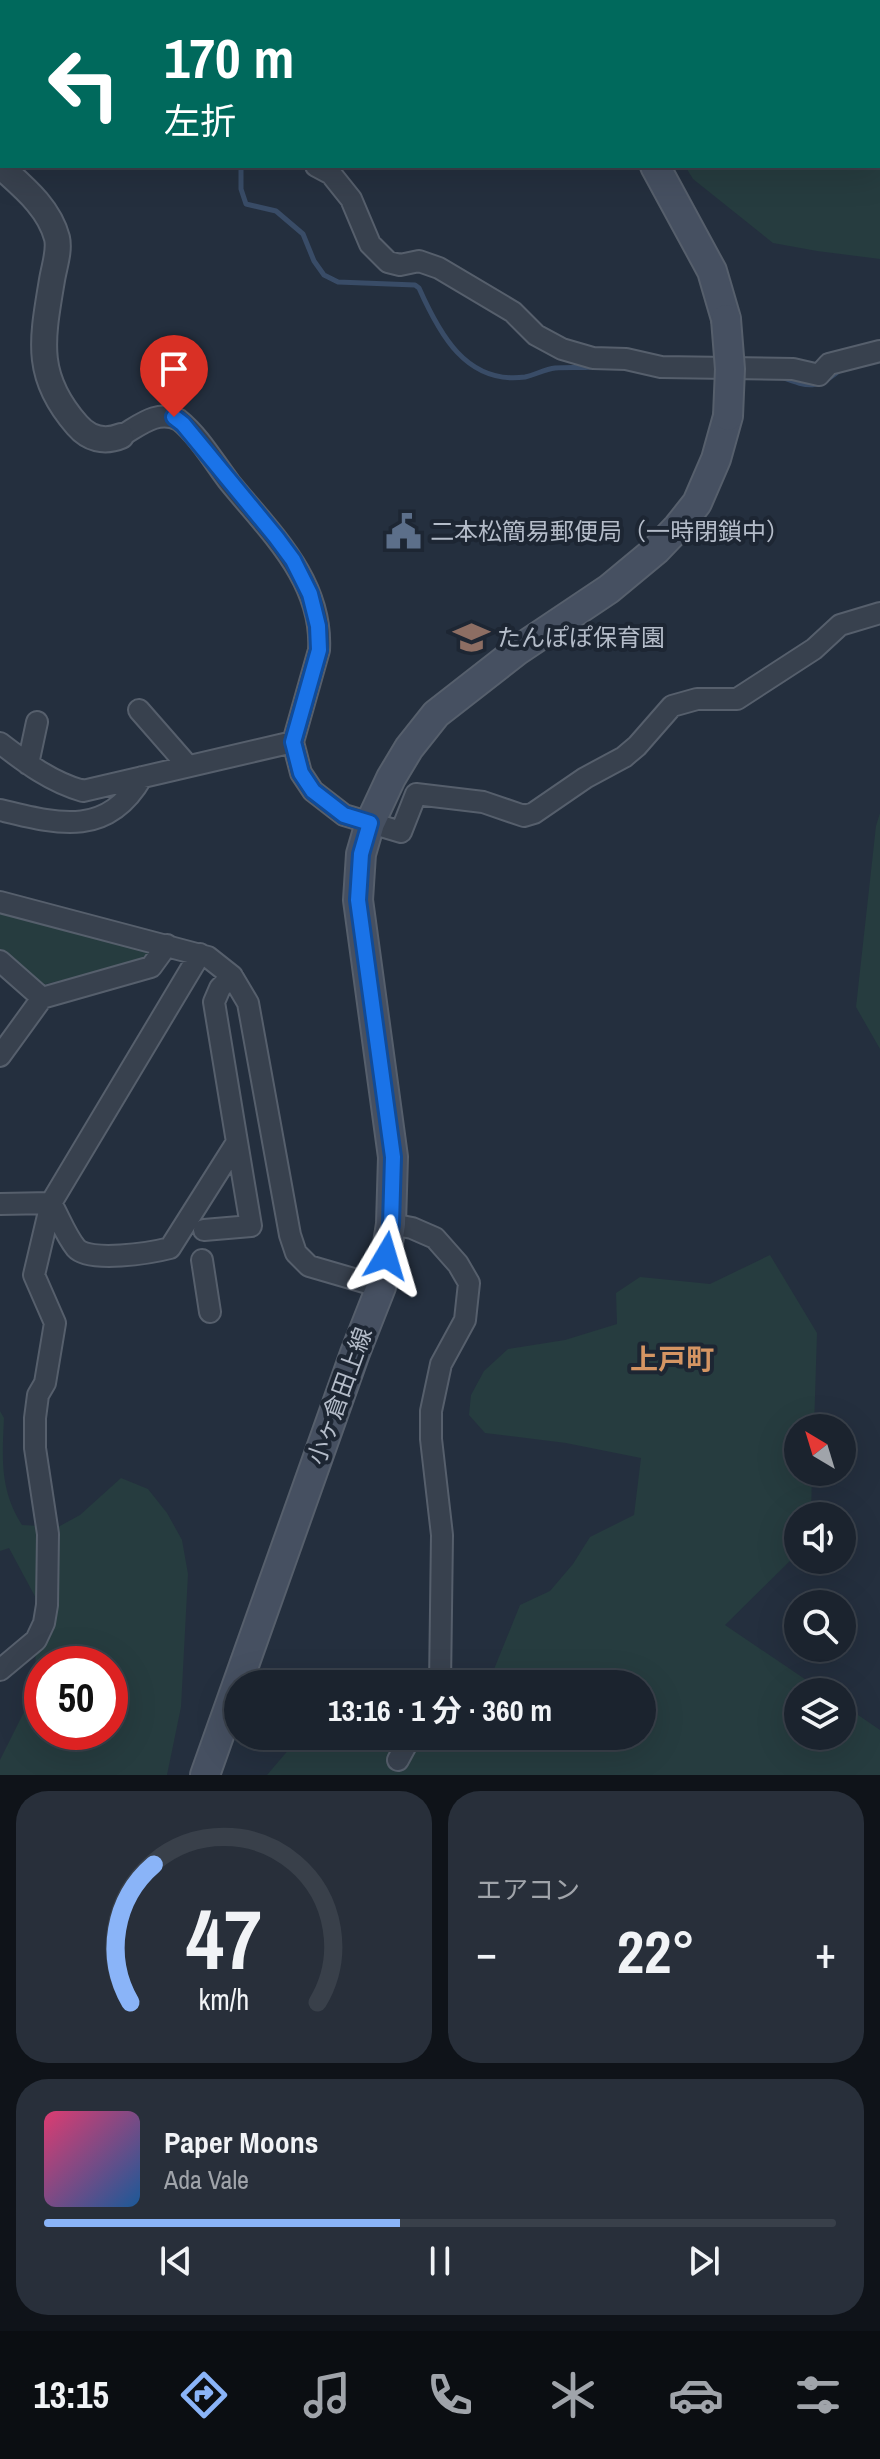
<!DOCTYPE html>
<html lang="ja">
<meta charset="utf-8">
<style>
:root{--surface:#1b232e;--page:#282f3a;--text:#f1f3f6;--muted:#a0a4aa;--line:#39404a;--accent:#8ab4f8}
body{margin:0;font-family:"Archivo Narrow","Noto Sans JP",sans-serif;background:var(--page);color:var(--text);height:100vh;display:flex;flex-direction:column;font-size:30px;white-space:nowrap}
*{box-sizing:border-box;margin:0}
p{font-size:26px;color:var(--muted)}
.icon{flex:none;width:44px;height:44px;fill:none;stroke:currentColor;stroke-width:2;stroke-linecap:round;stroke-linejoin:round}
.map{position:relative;height:1775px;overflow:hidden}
.drawer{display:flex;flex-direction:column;gap:16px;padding:16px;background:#0f1319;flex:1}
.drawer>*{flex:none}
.banner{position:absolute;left:0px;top:0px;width:880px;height:168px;box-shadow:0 8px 32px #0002,0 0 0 2px var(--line);background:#00695c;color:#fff;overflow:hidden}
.needle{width:52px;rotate:322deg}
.controls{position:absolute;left:784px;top:1414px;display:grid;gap:16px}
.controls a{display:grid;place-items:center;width:72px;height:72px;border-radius:50%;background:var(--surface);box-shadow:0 8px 32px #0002,0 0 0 2px var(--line);font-size:40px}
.speed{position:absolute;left:24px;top:1646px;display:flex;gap:16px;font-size:40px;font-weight:700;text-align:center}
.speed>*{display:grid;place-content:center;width:104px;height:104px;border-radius:50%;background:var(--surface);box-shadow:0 8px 32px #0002,0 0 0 2px var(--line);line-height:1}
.speed .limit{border:12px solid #d22;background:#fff;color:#111}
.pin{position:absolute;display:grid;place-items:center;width:68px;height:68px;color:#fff;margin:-82px -34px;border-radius:50% 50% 50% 0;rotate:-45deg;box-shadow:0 0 8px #0007}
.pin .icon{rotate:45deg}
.me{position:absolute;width:88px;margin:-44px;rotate:7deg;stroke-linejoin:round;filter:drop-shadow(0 0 6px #0008)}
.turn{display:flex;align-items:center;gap:28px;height:168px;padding:0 32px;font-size:36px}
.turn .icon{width:104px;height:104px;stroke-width:2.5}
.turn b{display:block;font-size:56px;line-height:68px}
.big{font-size:60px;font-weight:700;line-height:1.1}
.drawer .widget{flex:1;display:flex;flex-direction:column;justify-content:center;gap:12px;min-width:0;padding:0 28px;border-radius:32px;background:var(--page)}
.drawer .dial{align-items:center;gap:0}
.dial svg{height:208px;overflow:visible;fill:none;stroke:var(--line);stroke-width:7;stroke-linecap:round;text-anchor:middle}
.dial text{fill:var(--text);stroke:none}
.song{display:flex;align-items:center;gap:24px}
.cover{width:96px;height:96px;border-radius:12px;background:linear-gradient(135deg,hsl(340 70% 55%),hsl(210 70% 35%))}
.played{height:8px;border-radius:4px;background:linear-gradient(90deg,var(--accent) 45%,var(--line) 45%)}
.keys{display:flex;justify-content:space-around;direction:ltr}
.heat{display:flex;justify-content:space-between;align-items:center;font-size:44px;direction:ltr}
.drawer .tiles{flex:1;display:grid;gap:16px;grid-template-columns:1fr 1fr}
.widget:last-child{grid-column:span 2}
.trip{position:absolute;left:224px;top:1670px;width:432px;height:80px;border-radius:40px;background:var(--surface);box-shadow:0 8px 32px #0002,0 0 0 2px var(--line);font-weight:700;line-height:80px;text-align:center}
.tab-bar{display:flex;height:128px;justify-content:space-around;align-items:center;background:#0b0e12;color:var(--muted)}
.tab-bar .icon{width:56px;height:56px}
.tab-bar .on{color:var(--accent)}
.tab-bar b{font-size:36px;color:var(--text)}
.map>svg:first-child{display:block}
.green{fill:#263c3f;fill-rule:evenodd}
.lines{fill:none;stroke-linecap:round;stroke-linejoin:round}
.stream{stroke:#394c67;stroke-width:5}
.minor-casing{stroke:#565f6c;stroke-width:24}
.tertiary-casing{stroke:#565f6c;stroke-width:28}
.secondary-casing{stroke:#565f6c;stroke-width:32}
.minor{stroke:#38414e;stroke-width:20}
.tertiary{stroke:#38414e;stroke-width:24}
.secondary{stroke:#465061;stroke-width:28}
.secondary-bridge-casing{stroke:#565f6c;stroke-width:32;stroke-linecap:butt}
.secondary-bridge{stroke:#465061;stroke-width:28}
.route-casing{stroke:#114b97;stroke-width:20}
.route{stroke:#1a73e8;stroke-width:14}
.labels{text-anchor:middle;stroke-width:8;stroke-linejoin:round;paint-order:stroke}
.poi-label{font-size:24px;fill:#b4bcc9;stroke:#1d2633;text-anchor:start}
.street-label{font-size:24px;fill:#b4bcc9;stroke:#1d2633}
.quarter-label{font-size:28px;font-weight:bold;fill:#d59563;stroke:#1d2633}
</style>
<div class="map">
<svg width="880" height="1775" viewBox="0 0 880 1775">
<rect width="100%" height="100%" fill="#242f3e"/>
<path class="green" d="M299 0H493V2Z
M618 0H880V259L817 251 773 243 693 179 685 166H878V2Z
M880 813V1049L856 1007 876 826Z
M0 914 152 951 145 960 42 985 0 952Z
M770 1255 817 1333 814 1428H798V1472H812L811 1516H798V1553L725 1625 824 1692H798V1736H842V1704L880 1730V1775H267L296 1741 309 1736H642V1684H488L520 1605 550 1591 573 1564 590 1537 634 1515 641 1458 566 1443 485 1433 469 1415 471 1395 484 1371 508 1349 565 1340 617 1324 616 1293 640 1277 710 1284Z
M0 1411 4 1418C2 1460 0 1490 22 1525L58 1527 80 1515 121 1478 148 1489 167 1513 182 1540 188 1574 181 1707 167 1775H0V1760L34 1692 38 1602 9 1548 0 1551ZM42 1664H110V1732H42Z"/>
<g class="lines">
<path class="stream" d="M241 166V189L246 204 276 211 303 234 314 261 324 275 338 282 415 285 419 288C439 333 466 385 525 377 535 375 545 369 555 368 567 367 580 368 593 367
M781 377C811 388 816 389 840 370"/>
<defs>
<path id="minor" d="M188 0 189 2
M316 166 331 174 351 199 370 244 388 262 400 265 419 261 439 268 513 312 536 335 562 349 593 358 626 359 661 367 793 369 819 375 829 364 880 351
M121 436C139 426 157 409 179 420 199 436 214 462 230 483 270 532 323 581 319 650L293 742 301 773 313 791 344 815 401 832 416 794 483 802 524 816 534 813 585 778 624 757 637 746 672 706 697 699H737L814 649 840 625 880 613
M139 710 188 766
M0 743C26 763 51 782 83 791L293 742
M28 764 37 722
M0 810C58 824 107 838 142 777
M0 902 208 957 232 976 248 1003 290 1235 296 1253 309 1266 381 1287
M0 961 42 998
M0 1056 42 998 151 967 167 945
M51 1203C59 1217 66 1236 76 1248 89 1263 151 1253 170 1248L237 1142 214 1002 220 988 232 976
M0 1204 51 1203
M391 1224 412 1228 435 1238 458 1264 469 1283 465 1320 441 1364 431 1411V1439L442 1535 440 1684
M204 1230 251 1226 237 1142
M202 1260 210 1312
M0 1670 36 1640 44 1623 47 1605 48 1534 35 1448V1418L38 1395 45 1383 55 1323 34 1275 51 1203 200 954
M398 1760 411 1736"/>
<path id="tertiary" d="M536 0 538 2
M0 166C22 186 49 207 57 238 60 251 54 267 52 280 42 340 34 376 77 425 89 439 104 443 121 436"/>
<path id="secondary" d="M594 2V0
M655 166 712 271 726 319
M205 1775 355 1353 381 1287 391 1224 393 1157 358 900 361 854 370 823 391 778 409 748 436 714 518 650 609 589 656 550 678 527 697 503 716 459 728 416"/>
</defs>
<use href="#minor" class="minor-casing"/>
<use href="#tertiary" class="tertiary-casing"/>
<use href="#secondary" class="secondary-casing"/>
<use href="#minor" class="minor"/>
<use href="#tertiary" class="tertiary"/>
<use href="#secondary" class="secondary"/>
<defs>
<path id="secondary-bridge" d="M726 319 730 369 728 416"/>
</defs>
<use href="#secondary-bridge" class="secondary-bridge-casing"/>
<use href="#secondary-bridge" class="secondary-bridge"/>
</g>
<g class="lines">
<defs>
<path id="route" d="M174 417 183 424 276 537 293 560 310 594 318 626 319 650 293 742 301 773 313 791 344 815 370 823 361 854 358 900 393 1157 391 1224 386 1256"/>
</defs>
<use href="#route" class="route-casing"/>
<use href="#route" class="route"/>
</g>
<defs>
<symbol id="civic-bare" viewBox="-9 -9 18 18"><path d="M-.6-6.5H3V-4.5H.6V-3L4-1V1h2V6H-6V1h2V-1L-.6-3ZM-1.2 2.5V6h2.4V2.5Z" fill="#5c6f8a" stroke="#1d2633" stroke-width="2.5" paint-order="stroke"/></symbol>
<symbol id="school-bare" viewBox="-9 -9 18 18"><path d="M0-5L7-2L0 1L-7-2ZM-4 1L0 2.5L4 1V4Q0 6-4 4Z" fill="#8d6e63" stroke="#1d2633" stroke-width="2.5" paint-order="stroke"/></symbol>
</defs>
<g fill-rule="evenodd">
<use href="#civic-bare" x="378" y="506" width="51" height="51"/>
<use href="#school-bare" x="446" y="612" width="51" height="51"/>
</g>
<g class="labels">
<g class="poi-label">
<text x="430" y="540">二本松簡易郵便局（一時閉鎖中）</text>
<text x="497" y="646">たんぽぽ保育園</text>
</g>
<g class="street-label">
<text transform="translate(340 1396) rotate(-70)" y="8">小ヶ倉田上線</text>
</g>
<g class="quarter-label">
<text x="672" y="1369">上戸町</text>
</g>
</g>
</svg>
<div class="controls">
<a><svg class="needle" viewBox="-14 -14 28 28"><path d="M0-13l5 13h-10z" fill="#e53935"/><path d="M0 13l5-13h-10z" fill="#a0a4aa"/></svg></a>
<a><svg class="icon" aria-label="sound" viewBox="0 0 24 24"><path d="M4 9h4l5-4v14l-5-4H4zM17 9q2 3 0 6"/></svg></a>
<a><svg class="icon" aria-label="search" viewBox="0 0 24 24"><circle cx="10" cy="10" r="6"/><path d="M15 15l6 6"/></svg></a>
<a><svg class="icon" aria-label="layers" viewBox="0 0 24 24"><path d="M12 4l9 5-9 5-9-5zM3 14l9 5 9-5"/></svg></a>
</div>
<div class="speed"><div class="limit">50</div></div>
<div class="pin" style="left:174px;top:417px;background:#d93025"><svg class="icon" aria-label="arrive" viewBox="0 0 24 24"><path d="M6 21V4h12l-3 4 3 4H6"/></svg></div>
<svg class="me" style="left:386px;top:1256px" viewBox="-20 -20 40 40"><path d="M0-17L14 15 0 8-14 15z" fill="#1a73e8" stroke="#fff" stroke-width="4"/></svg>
<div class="trip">13:16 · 1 分 · 360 m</div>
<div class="banner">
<div class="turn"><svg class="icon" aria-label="left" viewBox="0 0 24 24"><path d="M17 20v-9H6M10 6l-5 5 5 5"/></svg><div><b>170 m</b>左折</div></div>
</div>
</div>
<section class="drawer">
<div class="tiles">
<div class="widget dial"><svg viewBox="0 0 100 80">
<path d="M14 69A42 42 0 1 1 86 69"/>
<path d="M14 69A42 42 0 0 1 23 16" stroke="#8ab4f8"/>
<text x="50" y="56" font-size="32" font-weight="700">47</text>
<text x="50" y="72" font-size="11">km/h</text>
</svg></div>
<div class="widget"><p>エアコン</p>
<div class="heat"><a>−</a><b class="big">22°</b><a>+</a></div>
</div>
<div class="widget">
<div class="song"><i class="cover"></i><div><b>Paper Moons</b><p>Ada Vale</p></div></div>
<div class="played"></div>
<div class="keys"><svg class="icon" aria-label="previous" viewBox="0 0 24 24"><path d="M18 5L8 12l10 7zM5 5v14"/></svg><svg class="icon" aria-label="pause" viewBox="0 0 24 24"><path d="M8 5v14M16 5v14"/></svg><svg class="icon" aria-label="next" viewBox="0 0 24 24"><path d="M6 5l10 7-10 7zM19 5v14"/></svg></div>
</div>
</div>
</section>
<nav class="tab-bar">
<b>13:15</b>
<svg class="icon on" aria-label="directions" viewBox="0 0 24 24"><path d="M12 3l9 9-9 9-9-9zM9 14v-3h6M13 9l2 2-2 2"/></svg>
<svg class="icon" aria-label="music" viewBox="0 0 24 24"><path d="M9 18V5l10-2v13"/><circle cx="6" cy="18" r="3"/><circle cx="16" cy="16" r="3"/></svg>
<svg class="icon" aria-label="phone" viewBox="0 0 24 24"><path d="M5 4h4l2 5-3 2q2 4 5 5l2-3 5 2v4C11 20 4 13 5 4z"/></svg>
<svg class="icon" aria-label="climate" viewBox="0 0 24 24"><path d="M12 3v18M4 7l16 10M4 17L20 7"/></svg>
<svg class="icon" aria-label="car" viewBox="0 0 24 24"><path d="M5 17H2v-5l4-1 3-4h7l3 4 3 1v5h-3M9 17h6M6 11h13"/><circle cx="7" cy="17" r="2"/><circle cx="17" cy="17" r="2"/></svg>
<svg class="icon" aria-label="filters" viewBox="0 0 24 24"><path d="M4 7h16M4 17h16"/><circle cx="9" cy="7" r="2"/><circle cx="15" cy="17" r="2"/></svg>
</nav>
